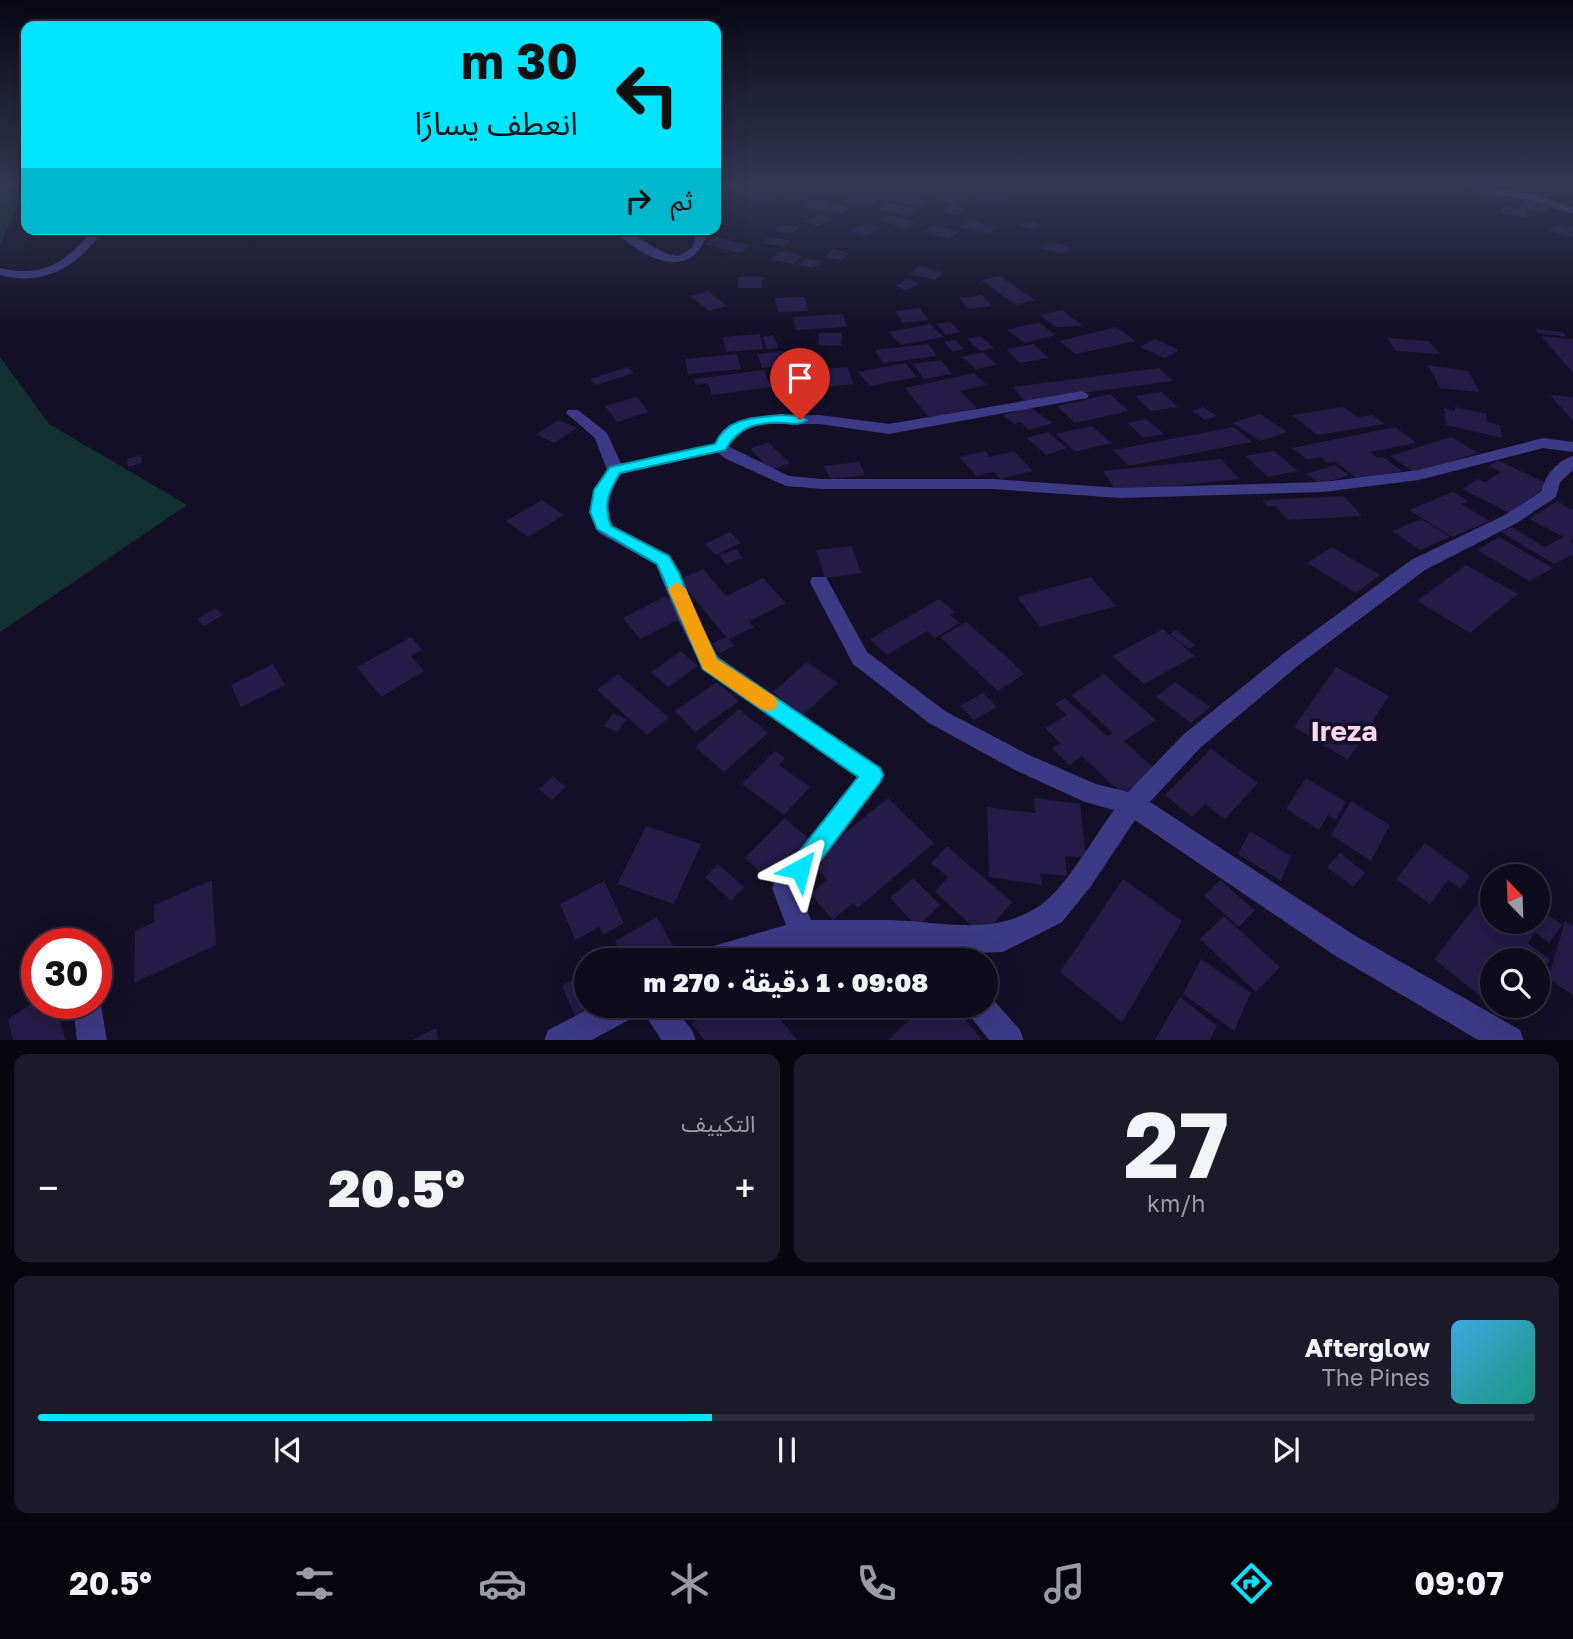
<!DOCTYPE html>
<html lang="ar">
<meta charset="utf-8">
<style>
:root{--surface:#0e0b1c;--page:#1c1929;--text:#f1f3f6;--muted:#9b9ba3;--line:#2e2b3b;--accent:#00e5ff}
body{margin:0;font-family:"Golos Text","Noto Sans Arabic",sans-serif;background:var(--page);color:var(--text);direction:rtl;height:100vh;display:flex;flex-direction:column;font-size:26px;white-space:nowrap}
*{box-sizing:border-box;margin:0}
p{font-size:23px;color:var(--muted)}
.icon{flex:none;width:38px;height:38px;fill:none;stroke:currentColor;stroke-width:2;stroke-linecap:round;stroke-linejoin:round}
.map{position:relative;height:1040px;overflow:hidden;direction:ltr}
.details{display:flex;flex-direction:column;gap:14px;padding:14px;background:#08060f;flex:1}
.details>*{flex:none}
.top-card{position:absolute;left:21px;top:21px;width:700px;height:214px;border-radius:14px;box-shadow:0 7px 28px #0002,0 0 0 2px var(--line);direction:rtl;background:#00e5ff;color:#111;overflow:hidden}
.needle{width:46px;rotate:337deg}
.controls{position:absolute;left:1480px;top:864px;display:grid;gap:14px}
.controls a{display:grid;place-items:center;width:70px;height:70px;border-radius:50%;background:var(--surface);box-shadow:0 7px 28px #0002,0 0 0 2px var(--line);font-size:35px}
.speed{position:absolute;left:21px;top:928px;display:flex;gap:14px;font-size:35px;font-weight:700;text-align:center}
.speed>*{display:grid;place-content:center;width:91px;height:91px;border-radius:50%;background:var(--surface);box-shadow:0 7px 28px #0002,0 0 0 2px var(--line);line-height:1}
.speed .limit{border:10px solid #d22;background:#fff;color:#111}
.pin{position:absolute;display:grid;place-items:center;width:60px;height:60px;color:#fff;margin:-72px -30px;border-radius:50% 50% 50% 0;rotate:-45deg;box-shadow:0 0 7px #0007}
.pin .icon{rotate:45deg}
.me{position:absolute;width:77px;margin:-38px;rotate:38deg;stroke-linejoin:round;filter:drop-shadow(0 0 5px #0008)}
.turn{display:flex;align-items:center;gap:24px;height:147px;padding:0 28px;font-size:32px}
.turn .icon{width:91px;height:91px;stroke-width:2.5}
.turn b{display:block;font-size:49px;line-height:60px}
.then{display:flex;align-items:center;height:66px;padding:0 28px;background:#0003;gap:14px;font-size:26px}
.big{font-size:52px;font-weight:800;line-height:1.1}
.details .widget{flex:1;display:flex;flex-direction:column;justify-content:center;gap:10px;min-width:0;padding:0 24px;border-radius:14px;background:var(--page)}
.details .dial{align-items:center;gap:0}
.dial b{font-size:91px;line-height:1}
.song{display:flex;align-items:center;gap:21px}
.cover{width:84px;height:84px;border-radius:10px;background:linear-gradient(135deg,hsl(200 70% 55%),hsl(170 70% 35%))}
.played{height:7px;border-radius:4px;background:linear-gradient(90deg,var(--accent) 45%,var(--line) 45%)}
.keys{display:flex;justify-content:space-around;direction:ltr}
.heat{display:flex;justify-content:space-between;align-items:center;font-size:38px;direction:ltr}
.details .tiles{flex:1;display:grid;gap:14px;grid-template-columns:1fr 1fr}
.widget:last-child{grid-column:span 2}
.trip{position:absolute;left:574px;top:948px;width:424px;height:70px;border-radius:35px;background:var(--surface);box-shadow:0 7px 28px #0002,0 0 0 2px var(--line);font-weight:800;line-height:70px;text-align:center;direction:rtl}
.dock{display:flex;height:112px;justify-content:space-around;align-items:center;background:#06040b;color:var(--muted)}
.dock .icon{width:49px;height:49px}
.dock .selected{color:var(--accent)}
.dock b{font-size:32px;color:var(--text)}
.map>svg:first-child{display:block}
.green{fill:#12302f}
.building{fill:#241b47}
.lines{fill:none;stroke-linecap:round;stroke-linejoin:round}
.street{fill:#3d3a85;fill-rule:evenodd}
.route{fill:#00e5ff;stroke:#0095a6;stroke-width:2}
.slow{fill:#f59e0b}
.labels{text-anchor:middle;stroke-width:7;stroke-linejoin:round;paint-order:stroke}
.near-quarter-label{font-size:28px;font-weight:bold;fill:#ffd6f0;stroke:#130f26}
</style>
<div class="map">
<svg width="1573" height="1041" viewBox="0 0 1573 1041">
<rect width="100%" height="100%" fill="#130f26"/>
<path class="green" d="M0 184H17L20 198 0 246Z
M0 357 49 424 187 505 0 632Z"/>
<path class="building" d="M797 184H818L800 197 782 193Z
M909 184H910L927 188 918 194 900 190Z
M754 189 776 194 765 201 742 195Z
M879 189 930 201 921 207 869 195Z
M989 190 1006 195 995 200 977 195Z
M947 191 965 197 953 203 935 197Z
M851 196 878 201 869 208 842 202Z
M1529 198 1554 205 1543 212 1527 208 1525 211 1529 212 1526 218 1500 213 1504 205 1518 210 1520 207 1518 206Z
M813 200 832 204 822 211 804 207Z
M887 203 919 210 909 217 877 209Z
M836 204 850 208 838 214 824 210Z
M951 205 967 208 959 215 943 211Z
M820 214 833 219 817 226 804 221Z
M891 215 917 223 906 229 880 220Z
M967 220 998 227 989 234 958 227Z
M1029 221 1044 225 1034 230 1019 225Z
M868 223 882 228 865 236 850 231Z
M1558 223 1567 226 1561 231 1569 226 1573 227V237L1547 231Z
M783 224 800 227 790 234 774 230Z
M934 225 960 232 949 239 923 232Z
M769 237 792 241 784 247 762 243Z
M713 238H719L751 245 739 253 704 244Z
M1051 240 1073 248 1060 254 1038 247Z
M833 249 850 253 842 260 825 257Z
M780 251 803 256 794 264 771 260Z
M806 258 822 262 812 268 796 264Z
M919 266 944 273 935 280 909 274Z
M1000 276 1035 300 1016 305 981 280Z
M739 277H763L762 288H738Z
M908 279 919 284 906 290 895 286Z
M708 291 727 306 709 311 690 296Z
M982 295 992 306 969 309 959 298Z
M805 297 808 311 778 312 775 298Z
M920 308 929 320 903 323 895 311Z
M1062 310 1083 326 1056 327 1039 315Z
M843 314 847 327 796 330 793 317Z
M950 322 961 332 946 335 936 324Z
M1038 322 1056 335 1025 343 1007 330Z
M930 324 944 337 901 345 888 332Z
M1116 327 1136 341 1076 354 1059 341Z
M1535 329 1563 332 1567 337 1538 333Z
M819 333H842L841 346 818 345Z
M760 334 763 349 726 352 723 337Z
M773 335 779 348 767 349 762 337Z
M980 336 994 348 980 351 967 339Z
M1541 336 1573 339V373Z
M1387 338 1429 341 1440 354 1396 351Z
M1155 339 1179 350 1165 358 1140 347Z
M955 340 964 349 953 352 944 342Z
M929 344 937 356 883 363 875 350Z
M1034 344 1049 358 1020 363 1006 349Z
M783 351 789 365 762 368 757 354Z
M983 352 997 365 976 369 962 357Z
M737 354 741 369 688 374 685 359Z
M941 360 952 374 924 379 913 364Z
M905 363 917 377 870 386 858 372Z
M1428 365 1468 371 1480 392 1440 388Z
M628 367 634 373 596 385 590 379Z
M847 367 854 384 777 392 772 374Z
M1159 368 1173 381 1024 401 1013 387Z
M764 370 771 387 712 395 708 383 696 385 694 379Z
M974 373 987 385 960 391 977 408 930 419 905 388Z
M1162 392 1178 407 1151 411 1135 396Z
M1110 394 1129 411 1075 423 1057 406Z
M1550 395 1573 397V419H1571Z
M637 397 649 412 617 422 605 406Z
M1030 407 1042 416 1053 423 1029 430 1020 422 1014 424 1003 415Z
M1203 407 1217 416 1205 420 1192 411Z
M1343 407 1358 417 1373 415 1385 424 1317 435 1292 415Z
M1455 407 1486 414 1487 422 1500 425 1502 438 1446 425 1444 408 1455 411Z
M1260 414 1287 432 1260 441 1232 423Z
M1146 419 1164 434 1144 438 1127 423Z
M559 420 577 428 554 443 536 434Z
M1092 426 1111 443 1075 452 1056 434Z
M1234 427 1252 442 1129 466 1113 450Z
M1395 427 1417 443 1370 452 1378 458 1383 457 1402 471 1359 480 1334 461 1328 463 1321 457 1308 460 1292 448Z
M1048 432 1067 448 1046 455 1027 438Z
M1451 437 1478 453 1416 473 1390 456Z
M768 442 790 463 771 470 750 449Z
M985 451 990 457 1014 451 1033 471 1000 479 994 472 976 476 959 457Z
M1274 451 1298 471 1268 477 1245 456Z
M141 455 142 463 128 467 127 459Z
M1221 459 1239 479 1117 492 1103 471Z
M1498 460 1550 485 1509 513 1462 489 1478 479 1485 482 1501 472 1489 466Z
M859 462 865 475 830 479 824 466Z
M1335 465 1349 475 1320 484 1306 474Z
M1453 492 1468 501 1461 504 1490 521 1452 537 1409 510Z
M1344 496 1362 516 1287 520 1276 506H1267L1262 500Z
M542 500 564 515 528 537 506 521Z
M1557 501 1573 510V539L1569 541 1573 543V555L1554 564 1501 532 1512 527 1544 547 1564 537 1529 519Z
M1421 519 1450 537 1420 550 1392 531Z
M730 532 741 543 716 555 705 544Z
M1499 537 1553 568 1530 581 1477 550Z
M852 546 861 573 825 578 816 550Z
M1332 547 1380 575 1356 593 1307 563Z
M736 549 743 558 726 564 720 555Z
M1466 565 1518 594 1470 633 1417 601Z
M703 569 726 596 763 578 786 603 749 621 754 627 729 639 734 646 720 653 712 644 726 637 679 580Z
M1091 577 1116 606 1040 627 1017 597Z
M666 596 684 617 640 639 623 618Z
M939 599 955 612 950 615 960 623 935 638 927 631 887 655 870 639Z
M216 608 223 615 204 626 197 619Z
M966 622 1007 657 1024 674 998 691 940 637Z
M1163 629 1195 656 1144 684 1112 656Z
M1176 630 1195 645 1189 649 1170 634Z
M411 637 422 650 411 656 424 671 381 697 357 667Z
M681 651 698 666 668 687 651 672Z
M807 662 838 683 803 715 773 692Z
M273 664 285 685 241 707 231 685Z
M1336 667 1389 696 1348 760 1294 727Z
M618 674 669 718 647 735 597 690Z
M1104 674 1156 720 1124 741 1156 770 1122 794 1082 756 1069 765 1052 748 1060 743 1045 728 1067 715 1055 704 1065 698 1107 736 1113 733 1071 695Z
M717 682 739 701 695 732 675 711Z
M1175 682 1210 707 1191 723 1156 697Z
M983 693 997 707 974 720 960 706Z
M739 709 768 733 724 772 695 747Z
M613 713 627 719 617 732 604 726Z
M1211 749 1258 783 1225 819 1205 804 1192 817 1165 795Z
M775 751 785 758 779 765 810 787 784 815 742 784Z
M553 776 566 787 552 800 539 789Z
M1306 778 1346 802 1336 820 1328 815 1319 830 1286 809Z
M888 798 934 843 858 908 853 903 833 920 810 894 827 880 810 861Z
M1034 798 1080 804 1086 858 1065 856 1067 876 1040 873 1042 885 989 877 987 807 1035 813Z
M1351 801 1390 825 1371 861 1331 835Z
M785 818 815 844 775 886 745 858Z
M646 826 701 844 674 904 617 884Z
M1250 831 1291 856 1281 881 1238 854Z
M1425 843 1470 876 1461 889 1448 880 1430 904 1396 879Z
M947 846 1012 902 983 936 935 892 948 877 931 863Z
M1340 853 1365 873 1353 887 1327 867Z
M718 864 744 887 731 901 705 877Z
M913 878 940 905 917 927 890 898Z
M1123 879 1182 921 1122 1022 1060 972Z
M212 880 216 945 134 983 135 931 154 922V905Z
M1220 880 1255 910 1239 927 1204 896Z
M604 881 624 923 603 935 599 927 575 940 560 904Z
M1493 884V922H1538V908L1562 925 1549 943 1535 932 1528 943 1550 960 1538 977V961H1493V1006H1519L1510 1020 1434 959Z
M1224 916 1280 967 1256 992 1200 939Z
M657 917 678 955 669 961H624L615 941Z
M1565 921 1573 926V995L1548 979Z
M1201 959 1251 993 1234 1031 1183 994Z
M586 970V1006H602L578 1022 562 986Z
M1180 997 1217 1026 1209 1041H1154Z
M37 1000V1003H55L66 1041H13L8 1019Z
M711 1006H769L798 1041H705L692 1024Z
M924 1006H962L964 1009 960 1013 983 1041H887Z
M436 1028 438 1041H410Z"/>
<g class="lines">
<path class="street" d="M717 184H727L721 201 716 204Z
M1469 185 1533 194 1573 208V214L1531 200 1466 190 1464 188Z
M85 229H95L97 238C73 270 40 286 0 275V268C39 277 60 266 86 238Z
M613 229C636 229 653 253 678 256L692 248 698 229H708C695 285 641 259 613 229Z
M1082 391 1089 395 1087 398 889 434 819 424H762L744 429 728 446 789 476 822 479H993L1120 488 1323 482 1419 470 1543 438 1573 442V452L1543 448 1419 480 1323 492 1120 498 993 489H822L786 486 726 459 717 452 621 474C610 491 605 505 613 526L670 555 680 573 699 621 718 657 881 768 885 775 799 891 811 920C838 920 865 920 892 920 944 922 996 937 1042 904 1064 889 1097 833 1114 810L1085 802 1013 769 929 723 853 664 810 582 812 577H826L867 652 945 711 1029 755 1096 784 1128 792 1184 734 1286 652 1411 560 1505 515 1542 491C1544 476 1558 460 1573 456V470L1560 482 1556 497 1517 523 1425 570 1300 664 1200 748 1150 802 1354 935 1520 1030 1524 1041H1480L1334 955 1135 820 1091 886 1062 922 1003 952 969 953 972 961H944L941 953 894 948H803L758 961H696L700 951 710 947 786 925 772 888 776 879 857 777 703 669 679 621 656 565 599 533C585 510 593 491 607 470L595 438 566 413 568 410H578L607 433 621 464 714 444 729 425 751 417 819 415 889 424Z
M96 994 101 1005 107 1041H77L73 1003H96Z
M985 994 990 996 1020 1030 1024 1041H990L970 1016 966 1006H985Z
M595 1006H672L692 1030 696 1041H662L640 1007 636 1016 590 1041H544L548 1030Z"/>
</g>
<linearGradient id="sky" x2="0" y2="1"><stop stop-color="#0a0815"/><stop offset="0.56" stop-color="#333752"/><stop offset="1" stop-color="#333752" stop-opacity="0"/></linearGradient>
<rect width="1573" height="330" fill="url(#sky)"/>
<path class="route" d="M780 415 800 416 807 420C801 425 795 424 786 423 757 422 740 425 725 450L620 473C608 492 603 505 611 526L669 556 679 573 698 621 717 658 880 768 883 775 880 782 808 877 800 880 792 877 788 869 792 861 858 777 703 669 657 564 597 529 590 512 594 490 610 467 715 444C727 417 754 418 780 415Z"/>
<path class="slow" d="M677 582 686 589 717 659 775 697 778 703 775 709 768 711 761 709 703 669 668 589Z"/>
<g class="labels">
<g class="near-quarter-label">
<text x="1344" y="741">Ireza</text>
</g>
</g>
</svg>
<div class="controls">
<a><svg class="needle" viewBox="-14 -14 28 28"><path d="M0-13l5 13h-10z" fill="#e53935"/><path d="M0 13l5-13h-10z" fill="#9b9ba3"/></svg></a>
<a><svg class="icon" aria-label="search" viewBox="0 0 24 24"><circle cx="10" cy="10" r="6"/><path d="M15 15l6 6"/></svg></a>
</div>
<div class="speed"><div class="limit">30</div></div>
<div class="pin" style="left:800px;top:420px;background:#d93025"><svg class="icon" aria-label="arrive" viewBox="0 0 24 24"><path d="M6 21V4h12l-3 4 3 4H6"/></svg></div>
<svg class="me" style="left:800px;top:869px" viewBox="-20 -20 40 40"><path d="M0-17L14 15 0 8-14 15z" fill="#00e5ff" stroke="#fff" stroke-width="4"/></svg>
<div class="trip">09:08 · 1 دقيقة · 270 m</div>
<div class="top-card">
<div class="turn"><svg class="icon" aria-label="left" viewBox="0 0 24 24"><path d="M17 20v-9H6M10 6l-5 5 5 5"/></svg><div><b>30 m</b>انعطف يسارًا</div></div>
<div class="then">ثم<svg class="icon" aria-label="right" viewBox="0 0 24 24"><path d="M7 20v-9h11M14 6l5 5-5 5"/></svg></div>
</div>
</div>
<section class="details">
<div class="tiles">
<div class="widget dial"><b>27</b><p>km/h</p></div>
<div class="widget"><p>التكييف</p>
<div class="heat"><a>−</a><b class="big">20.5°</b><a>+</a></div>
</div>
<div class="widget">
<div class="song"><i class="cover"></i><div><b>Afterglow</b><p>The Pines</p></div></div>
<div class="played"></div>
<div class="keys"><svg class="icon" aria-label="previous" viewBox="0 0 24 24"><path d="M18 5L8 12l10 7zM5 5v14"/></svg><svg class="icon" aria-label="pause" viewBox="0 0 24 24"><path d="M8 5v14M16 5v14"/></svg><svg class="icon" aria-label="next" viewBox="0 0 24 24"><path d="M6 5l10 7-10 7zM19 5v14"/></svg></div>
</div>
</div>
</section>
<nav class="dock">
<b>09:07</b>
<svg class="icon selected" aria-label="directions" viewBox="0 0 24 24"><path d="M12 3l9 9-9 9-9-9zM9 14v-3h6M13 9l2 2-2 2"/></svg>
<svg class="icon" aria-label="music" viewBox="0 0 24 24"><path d="M9 18V5l10-2v13"/><circle cx="6" cy="18" r="3"/><circle cx="16" cy="16" r="3"/></svg>
<svg class="icon" aria-label="phone" viewBox="0 0 24 24"><path d="M5 4h4l2 5-3 2q2 4 5 5l2-3 5 2v4C11 20 4 13 5 4z"/></svg>
<svg class="icon" aria-label="climate" viewBox="0 0 24 24"><path d="M12 3v18M4 7l16 10M4 17L20 7"/></svg>
<svg class="icon" aria-label="car" viewBox="0 0 24 24"><path d="M5 17H2v-5l4-1 3-4h7l3 4 3 1v5h-3M9 17h6M6 11h13"/><circle cx="7" cy="17" r="2"/><circle cx="17" cy="17" r="2"/></svg>
<svg class="icon" aria-label="filters" viewBox="0 0 24 24"><path d="M4 7h16M4 17h16"/><circle cx="9" cy="7" r="2"/><circle cx="15" cy="17" r="2"/></svg>
<b>20.5°</b>
</nav>
